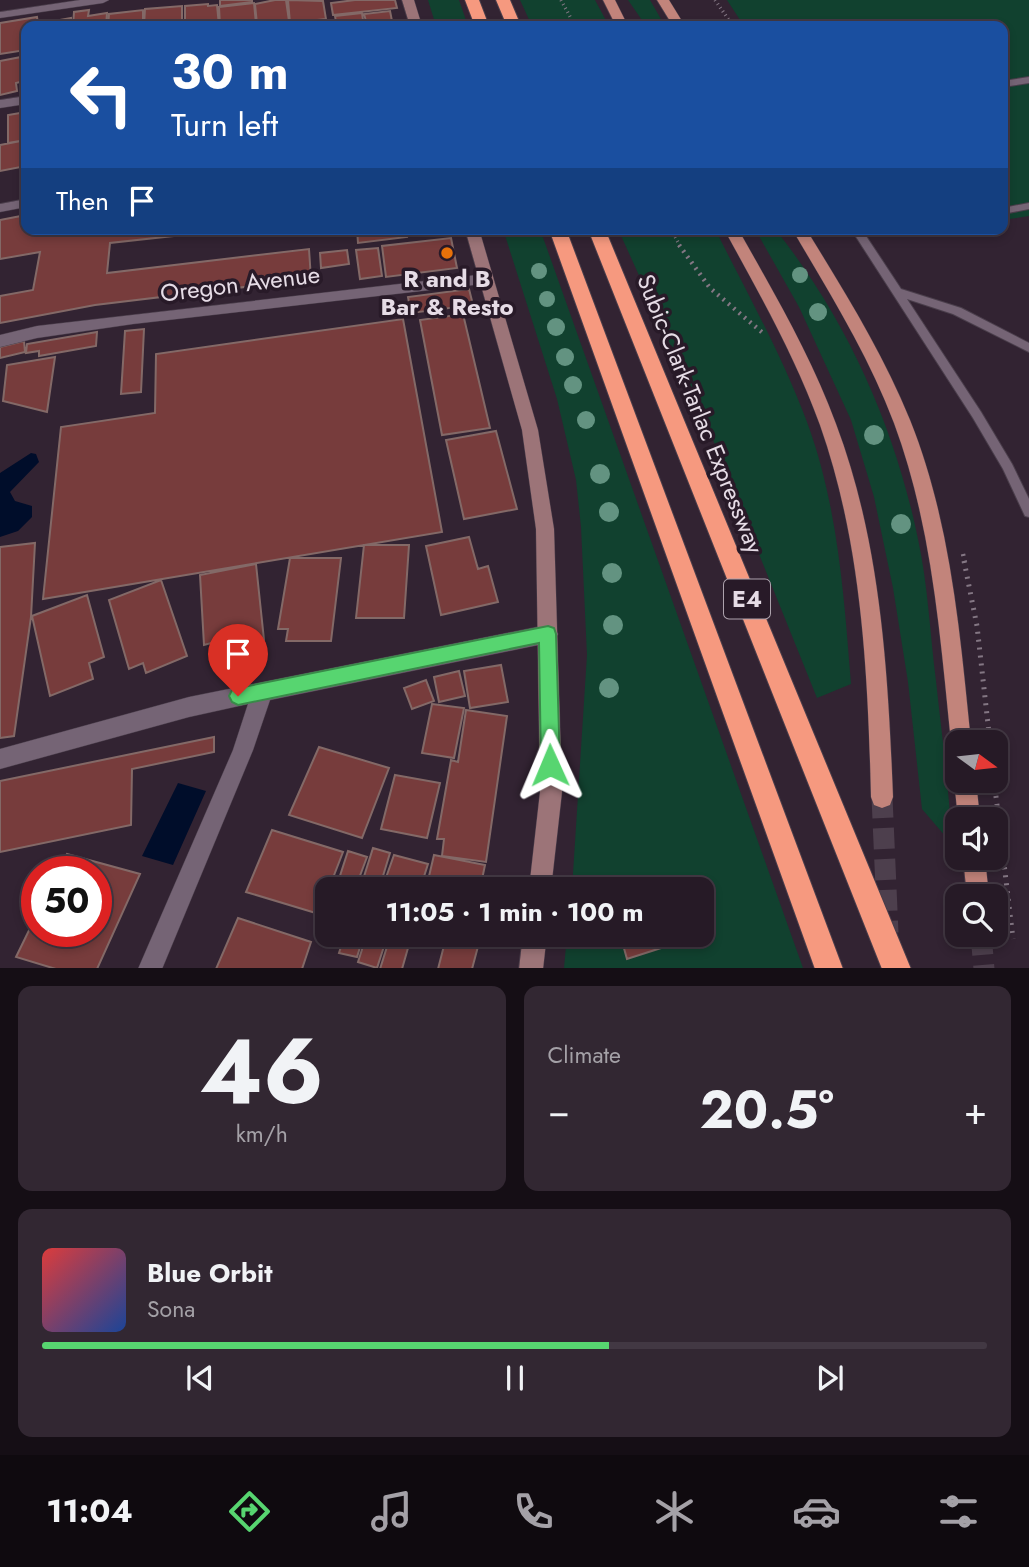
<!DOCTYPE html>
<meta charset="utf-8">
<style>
:root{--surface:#261a26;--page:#322732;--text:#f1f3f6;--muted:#a4a1a7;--line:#423843;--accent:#57d570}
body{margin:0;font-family:Jost,sans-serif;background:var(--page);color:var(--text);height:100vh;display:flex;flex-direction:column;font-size:26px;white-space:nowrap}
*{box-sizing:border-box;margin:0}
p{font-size:23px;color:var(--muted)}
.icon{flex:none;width:38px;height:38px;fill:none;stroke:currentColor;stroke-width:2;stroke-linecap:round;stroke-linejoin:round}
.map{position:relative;height:968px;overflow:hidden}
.side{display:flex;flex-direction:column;gap:18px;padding:18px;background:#150e15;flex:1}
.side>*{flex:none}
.top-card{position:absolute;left:21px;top:21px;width:987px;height:214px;border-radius:14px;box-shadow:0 4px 10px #0003,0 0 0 2px var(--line);background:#1a4fa0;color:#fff;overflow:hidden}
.needle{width:46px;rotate:105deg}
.tools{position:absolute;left:945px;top:730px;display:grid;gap:14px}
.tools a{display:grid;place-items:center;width:63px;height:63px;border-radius:14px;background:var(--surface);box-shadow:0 4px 10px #0003,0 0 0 2px var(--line);font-size:35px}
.speed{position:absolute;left:21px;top:856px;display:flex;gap:14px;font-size:35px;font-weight:700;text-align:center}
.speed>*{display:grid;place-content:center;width:91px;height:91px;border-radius:50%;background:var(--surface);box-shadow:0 4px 10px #0003,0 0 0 2px var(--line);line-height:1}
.speed .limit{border:10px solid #d22;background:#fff;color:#111}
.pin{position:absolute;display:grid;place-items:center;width:60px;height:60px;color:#fff;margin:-72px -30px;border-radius:50% 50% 50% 0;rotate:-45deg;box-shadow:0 0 7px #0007}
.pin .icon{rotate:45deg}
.me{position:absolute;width:77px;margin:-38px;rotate:359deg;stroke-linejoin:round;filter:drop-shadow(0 0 5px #0008)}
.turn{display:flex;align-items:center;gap:24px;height:147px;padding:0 35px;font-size:32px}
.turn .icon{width:91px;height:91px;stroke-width:2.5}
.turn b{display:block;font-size:49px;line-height:60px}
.then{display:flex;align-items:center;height:66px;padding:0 35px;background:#0003;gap:14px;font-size:26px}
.big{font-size:52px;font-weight:700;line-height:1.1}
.side .widget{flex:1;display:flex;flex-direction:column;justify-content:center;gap:10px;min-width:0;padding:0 24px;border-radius:14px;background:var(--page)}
.side .dial{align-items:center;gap:0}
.dial b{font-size:91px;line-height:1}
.song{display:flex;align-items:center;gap:21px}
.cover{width:84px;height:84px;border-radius:10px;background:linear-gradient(135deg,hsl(0 70% 55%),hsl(220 70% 35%))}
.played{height:7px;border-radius:4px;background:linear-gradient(90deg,var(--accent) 60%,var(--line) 60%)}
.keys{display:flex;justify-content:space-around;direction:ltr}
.heat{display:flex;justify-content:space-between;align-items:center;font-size:38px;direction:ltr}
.side .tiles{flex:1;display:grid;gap:18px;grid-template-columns:1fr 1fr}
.widget:last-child{grid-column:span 2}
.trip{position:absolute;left:315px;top:877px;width:399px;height:70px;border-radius:14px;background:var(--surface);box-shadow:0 4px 10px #0003,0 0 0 2px var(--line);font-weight:700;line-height:70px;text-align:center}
.dock{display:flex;height:112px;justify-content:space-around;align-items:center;background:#0f0a0f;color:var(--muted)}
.dock .icon{width:49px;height:49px}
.dock .on{color:var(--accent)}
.dock b{font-size:32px;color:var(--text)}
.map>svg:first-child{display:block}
.green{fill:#11412f}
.water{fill:#000d2a}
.building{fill:#773c3c;stroke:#836967;stroke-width:2}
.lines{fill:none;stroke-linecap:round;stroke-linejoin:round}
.primary-tunnel{stroke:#4d3f4d;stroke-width:21;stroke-dasharray:21 10;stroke-linecap:butt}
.lane-casing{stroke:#4a3e4b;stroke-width:2}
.street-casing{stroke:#4a3e4b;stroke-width:1}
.secondary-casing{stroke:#4a3e4b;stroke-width:1}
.primary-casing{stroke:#4a3e4b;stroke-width:1}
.highway-casing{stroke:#4a3e4b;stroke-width:2}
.path-far2{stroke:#847784;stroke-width:3.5;stroke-dasharray:1 3.5;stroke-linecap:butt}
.path-far1{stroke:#847784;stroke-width:4.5;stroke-dasharray:2 5;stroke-linecap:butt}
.path{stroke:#847784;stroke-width:5;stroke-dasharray:2 6;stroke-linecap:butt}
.lane{fill:#756475;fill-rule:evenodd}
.street{fill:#756475;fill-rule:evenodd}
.secondary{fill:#9c7478;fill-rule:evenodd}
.primary{fill:#c2847b;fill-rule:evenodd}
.highway{fill:#f6997f;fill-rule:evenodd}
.tree{fill:#639381}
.route{fill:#57d570;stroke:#398a49;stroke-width:2}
.food-dot{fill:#e8710a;stroke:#281a28;stroke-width:2.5}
.labels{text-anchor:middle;stroke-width:7;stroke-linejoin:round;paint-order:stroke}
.shield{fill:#281a28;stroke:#ada2ad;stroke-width:2}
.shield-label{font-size:23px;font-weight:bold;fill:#e6dce6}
.poi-label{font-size:24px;font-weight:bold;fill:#e6dce6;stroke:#281a28}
.street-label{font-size:24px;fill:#e6dce6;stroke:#281a28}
</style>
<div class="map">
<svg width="1029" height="969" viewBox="0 0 1029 969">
<rect width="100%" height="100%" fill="#322332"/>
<path class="green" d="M428 0H459L468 26H436Z
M520 0H595L609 26H532Z
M628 0H650L665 26H646Z
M727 0H1029V216L1003 220V26H744Z
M503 229H540L803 968H564L567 935 702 934V889H572L587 655 581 527 576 480 557 399Z
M618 229H715C747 293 782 355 807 422 838 506 844 596 851 684L817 698 709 430Z
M755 229H775C847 319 895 427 918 539 928 585 930 634 936 681 942 736 949 789 952 844L922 809 908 682 893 588 874 497 851 420 799 307Z"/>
<path class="water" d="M31 453 36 454 39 462 10 492 15 501 32 506V517L18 531 0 537V473Z
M178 783 206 791 173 865 142 856Z"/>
<path class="building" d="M220 0H252V2L220 6Z
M275 0H286L289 21 257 24 255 4Z
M288 0 323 1 326 19 290 23Z
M355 0H395L397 8 333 15 331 3Z
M254 3 256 24 220 26 219 7Z
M208 4V6L217 5 219 26H185V6Z
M182 6V26H144L145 9Z
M89 10 88 16 107 13 106 26H73L74 12Z
M143 10V26H108L109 14Z
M390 11 393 26H341V23L366 21 364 14Z
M362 13 363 20 336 22 335 16Z
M37 17 38 24 71 18V26H26V50L0 54V23Z
M21 57 24 81 16 83 17 91 0 95V61Z
M26 112V140L8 143V115Z
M26 140V166L0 171V145Z
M26 215V229H238L110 243 107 273 309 249 311 279 95 305 0 323V296L33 290 40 252 0 259V220Z
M357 229H406L407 237 358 243Z
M451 238 457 268 386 277 382 246Z
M378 248 382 276 360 279 356 250Z
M347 250 349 264 321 268 320 253Z
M469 289 473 305 411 313 408 297Z
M463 314 490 428 442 435 420 320Z
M403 319 442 532 43 599 61 427 155 413 156 354Z
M144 329 141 392 121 394 125 331Z
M97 332 96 346 39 356V351L26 353 27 344Z
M24 341 25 352 0 358V347Z
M55 357 47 412 3 401 7 365Z
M496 431 517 509 464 519 446 440Z
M469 537 478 569 488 566 498 602 441 615 426 546Z
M35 543 31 617 14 736 0 738V547Z
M364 545H409L404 618H356Z
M290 558H341L331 641H286L288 629H278Z
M256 564 264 640 215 651V642L204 645 200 575Z
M161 580 187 656 146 673 143 663 129 669 109 600Z
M87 595 104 657 89 663 93 679 50 696 32 616Z
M501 665 508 702 470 708 464 671Z
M459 671 465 696 439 702 434 677Z
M426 680 434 701 412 709 404 688Z
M432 704 464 708 454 758 422 753Z
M466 710 507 716 486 862 442 856 444 839H437L451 760 458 762Z
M214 737V752L132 769 131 825 0 852V781Z
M319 747 389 768 362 838 289 815Z
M395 775 440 783 427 838 381 829Z
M272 830 343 852 319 914 246 892Z
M373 848 390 853 379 889H360Z
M348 851 367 857 355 889 337 885Z
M67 854 140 874 97 969H56L16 957 37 914V931H96V872H58Z
M394 855 428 864 420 889 403 885 402 889H382Z
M434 855 485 865 480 889H426Z
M238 918 311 942 302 969H216Z
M345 934H364L357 957 339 953Z
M367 934H388L377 968 358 962Z
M391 934H412L402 969H380Z
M447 934H463L480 939 472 969H438Z
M620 934H657L661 948 627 959Z"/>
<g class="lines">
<path class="primary-tunnel" d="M882 797 888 933
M981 934 984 969"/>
<defs>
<path id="lane" d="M1029 77V83L1003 87V81Z
M1029 203V209L1003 214V208Z
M851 229H893L888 232 866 236 901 289 961 308 1029 343V352L953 314 907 299 981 412 1012 464 1029 499V517L1025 516 1003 469 973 418Z"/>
<path id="street" d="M80 0H109L103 3 0 18V12Z
M26 96V104L0 108V100Z
M26 199V207L0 212V204Z
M486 274 491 275 493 279 491 283 133 324 37 338 0 347V335L37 326Z
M548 625 555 628 558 634 555 640 548 643 270 700 253 750 162 969H138L233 750 248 704 189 717 0 769V749L189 697Z"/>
<path id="secondary" d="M402 0H414L422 26H410Z
M465 229H479L538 430 554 529 562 792 551 889H529L540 792 536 529 522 430Z
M523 934H547L543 969H519Z"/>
<path id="primary" d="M603 0H615L628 26H616Z
M657 0H669L685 26H673Z
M724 229H738C774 293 811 356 836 424 881 543 888 672 893 797L890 805 882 808 874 805 871 797C868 672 862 544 820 425 795 356 759 293 724 229Z
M792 229H806C844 291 883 353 910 420 951 522 960 634 971 742H957V751L951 742C940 634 932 525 894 423 868 354 829 292 792 229Z
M957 773V780H976L980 819H958L954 780Z
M963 858H985L989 896H967Z"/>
<path id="highway" d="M465 0H479L489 26H475Z
M496 0H510L521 26H507Z
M549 229H566L843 969H815Z
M588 229H605L911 969H882Z"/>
</defs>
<use href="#lane" class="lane-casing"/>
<use href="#street" class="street-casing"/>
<use href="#secondary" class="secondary-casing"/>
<use href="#primary" class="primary-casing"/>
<use href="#highway" class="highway-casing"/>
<path class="path-far2" d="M561 0 575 26
M715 0 733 26
M671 229 680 246"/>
<path class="path-far1" d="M679 245 710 288 764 334
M963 554 965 562"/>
<path class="path" d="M964 561 977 626 990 742
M994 780 1013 939"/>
<use href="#lane" class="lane"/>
<use href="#street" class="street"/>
<use href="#secondary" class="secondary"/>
<use href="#primary" class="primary"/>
<use href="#highway" class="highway"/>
</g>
<g class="tree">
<circle cx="539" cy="271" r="8"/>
<circle cx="800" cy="275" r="8"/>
<circle cx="547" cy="299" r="8"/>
<circle cx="818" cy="312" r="9"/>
<circle cx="556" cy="327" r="9"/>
<circle cx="565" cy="357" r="9"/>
<circle cx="573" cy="385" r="9"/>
<circle cx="586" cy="420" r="9"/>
<circle cx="874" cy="435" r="10"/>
<circle cx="600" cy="474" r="10"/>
<circle cx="609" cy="512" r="10"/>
<circle cx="901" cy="524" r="10"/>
<circle cx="612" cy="573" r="10"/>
<circle cx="613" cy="625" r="10"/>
<circle cx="609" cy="688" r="10"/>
</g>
<path class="route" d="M548 626 554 628 556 634 560 765 557 772 550 775 543 772 541 765 539 643 238 705 232 702 229 696 232 690 238 688Z"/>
<circle class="food-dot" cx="447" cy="253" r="7"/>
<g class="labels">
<rect class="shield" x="724" y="579.5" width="46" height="39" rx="5"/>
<g class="shield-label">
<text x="747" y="607">E4</text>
</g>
<g class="poi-label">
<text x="447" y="287">R and B<tspan x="447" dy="28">Bar &amp; Resto</tspan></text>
</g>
<g class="street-label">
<text transform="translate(240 284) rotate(-7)" y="8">Oregon Avenue</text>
<text transform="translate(700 414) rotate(68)" y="8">Subic-Clark-Tarlac Expressway</text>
</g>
</g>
</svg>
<div class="tools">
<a><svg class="needle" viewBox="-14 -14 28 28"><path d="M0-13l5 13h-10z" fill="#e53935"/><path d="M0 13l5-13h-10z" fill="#a4a1a7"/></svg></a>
<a><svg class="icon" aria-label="sound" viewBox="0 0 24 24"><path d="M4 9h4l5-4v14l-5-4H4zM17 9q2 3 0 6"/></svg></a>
<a><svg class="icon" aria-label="search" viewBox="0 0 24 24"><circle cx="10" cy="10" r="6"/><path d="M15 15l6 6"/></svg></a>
</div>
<div class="speed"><div class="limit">50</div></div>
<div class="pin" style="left:238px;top:696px;background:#d93025"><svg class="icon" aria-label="arrive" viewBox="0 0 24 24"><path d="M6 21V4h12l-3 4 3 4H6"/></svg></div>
<svg class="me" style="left:550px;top:765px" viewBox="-20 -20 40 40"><path d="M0-17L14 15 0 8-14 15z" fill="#57d570" stroke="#fff" stroke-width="4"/></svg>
<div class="trip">11:05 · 1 min · 100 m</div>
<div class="top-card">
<div class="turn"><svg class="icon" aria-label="left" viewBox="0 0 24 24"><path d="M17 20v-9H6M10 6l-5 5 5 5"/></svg><div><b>30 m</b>Turn left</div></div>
<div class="then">Then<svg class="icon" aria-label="arrive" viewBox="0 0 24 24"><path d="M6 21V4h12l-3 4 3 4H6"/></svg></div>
</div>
</div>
<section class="side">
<div class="tiles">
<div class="widget dial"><b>46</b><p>km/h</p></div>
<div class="widget"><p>Climate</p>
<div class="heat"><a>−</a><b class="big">20.5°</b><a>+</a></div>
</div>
<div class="widget">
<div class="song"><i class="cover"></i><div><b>Blue Orbit</b><p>Sona</p></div></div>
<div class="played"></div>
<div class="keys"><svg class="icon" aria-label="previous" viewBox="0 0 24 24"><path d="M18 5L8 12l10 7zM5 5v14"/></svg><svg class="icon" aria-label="pause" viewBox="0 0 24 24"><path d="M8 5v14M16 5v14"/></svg><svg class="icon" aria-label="next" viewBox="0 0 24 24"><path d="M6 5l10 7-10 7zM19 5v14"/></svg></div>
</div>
</div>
</section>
<nav class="dock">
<b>11:04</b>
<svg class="icon on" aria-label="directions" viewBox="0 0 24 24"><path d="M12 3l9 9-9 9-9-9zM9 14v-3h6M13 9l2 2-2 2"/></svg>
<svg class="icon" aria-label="music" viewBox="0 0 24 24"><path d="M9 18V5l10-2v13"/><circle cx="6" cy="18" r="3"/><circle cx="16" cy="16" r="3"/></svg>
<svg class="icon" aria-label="phone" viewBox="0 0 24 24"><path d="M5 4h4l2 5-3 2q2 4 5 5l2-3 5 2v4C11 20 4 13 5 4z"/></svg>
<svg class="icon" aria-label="climate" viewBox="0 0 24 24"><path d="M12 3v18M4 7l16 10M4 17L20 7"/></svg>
<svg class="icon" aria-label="car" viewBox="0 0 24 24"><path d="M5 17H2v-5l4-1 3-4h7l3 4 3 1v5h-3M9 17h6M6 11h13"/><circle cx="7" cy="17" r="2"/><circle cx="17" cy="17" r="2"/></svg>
<svg class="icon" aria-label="filters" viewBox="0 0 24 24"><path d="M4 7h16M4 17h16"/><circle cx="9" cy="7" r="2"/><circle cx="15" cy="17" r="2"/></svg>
</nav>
